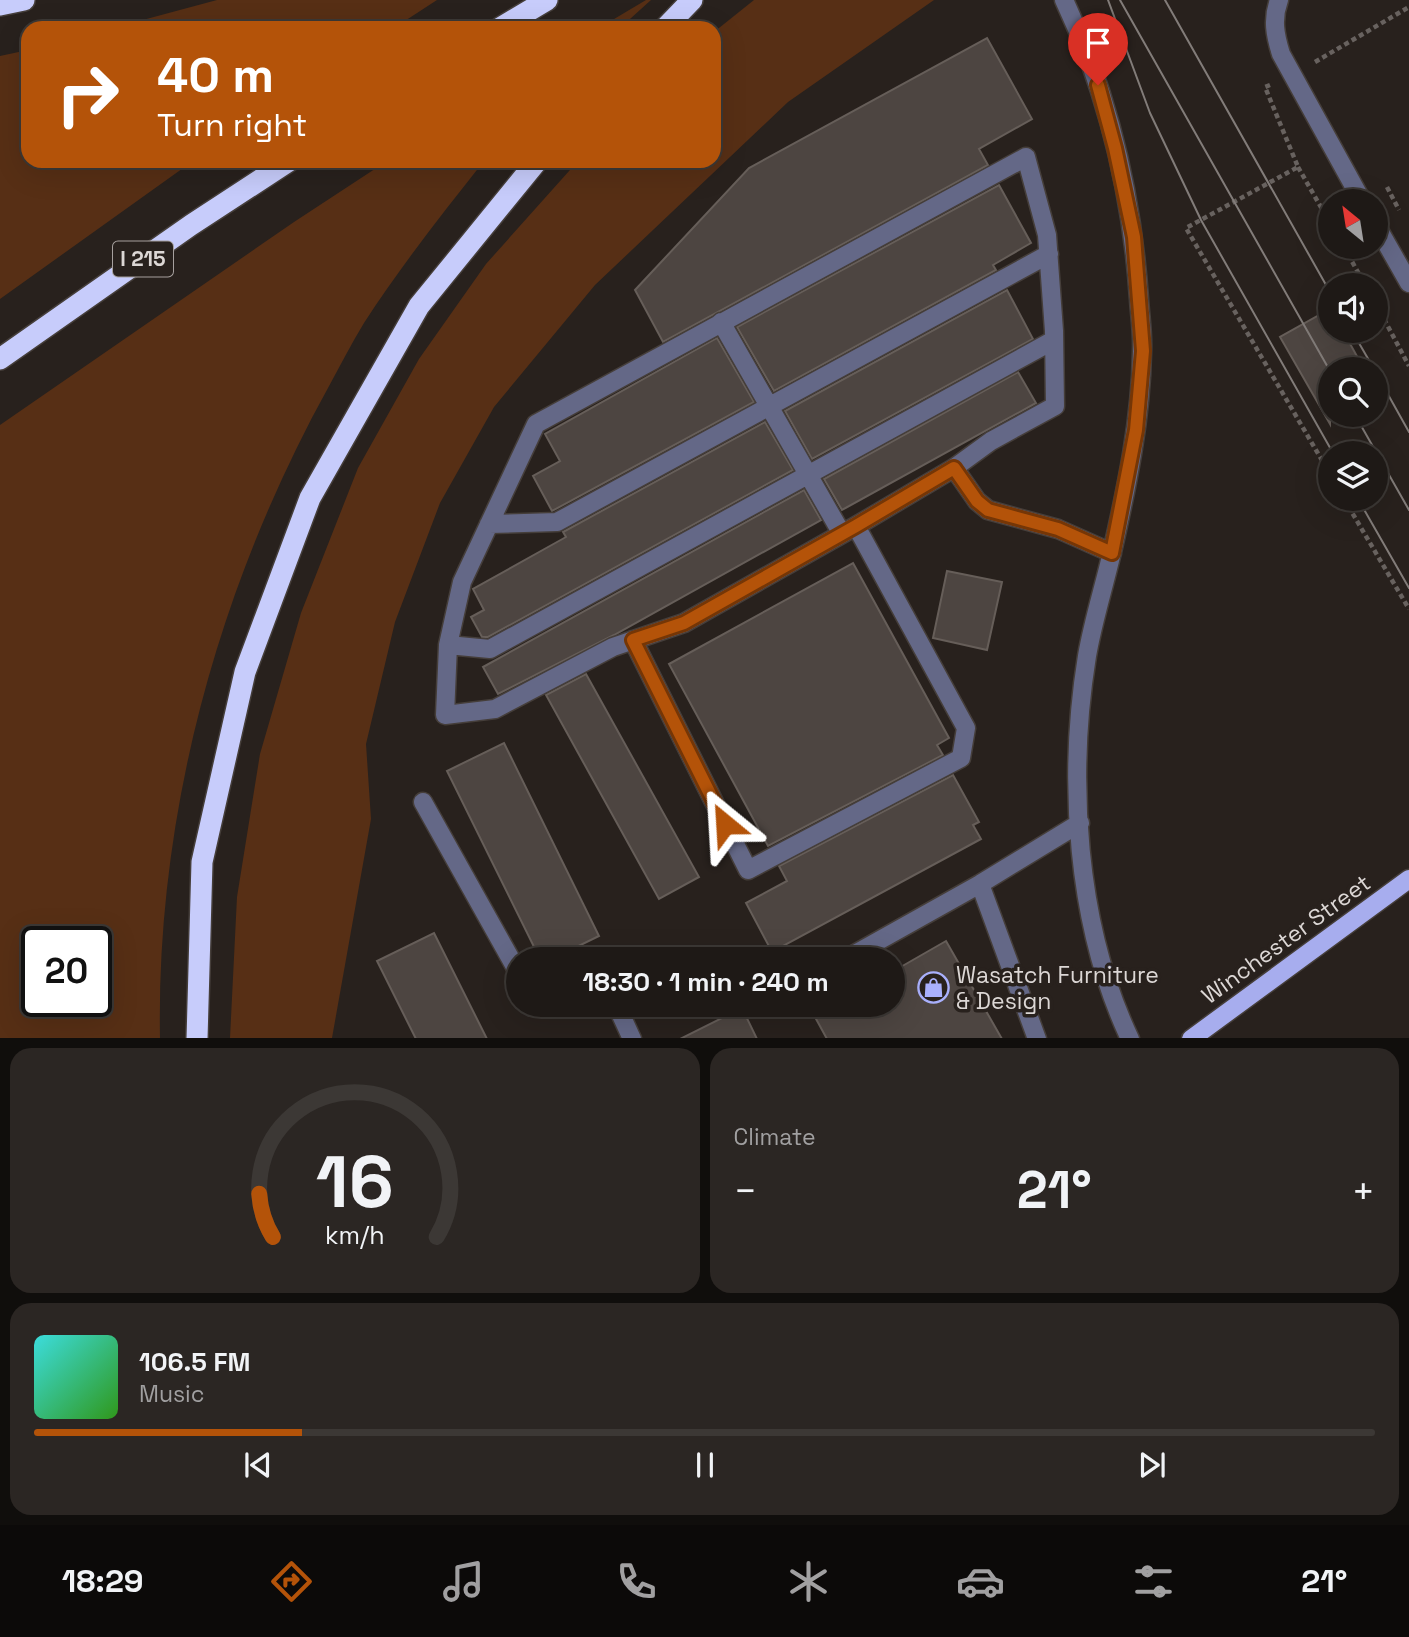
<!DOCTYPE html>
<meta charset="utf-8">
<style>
:root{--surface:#1e1916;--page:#2b2623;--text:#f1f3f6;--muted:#a1a0a1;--line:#3c3835;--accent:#b45309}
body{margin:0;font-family:"Space Grotesk",sans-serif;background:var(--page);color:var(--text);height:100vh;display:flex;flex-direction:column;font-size:26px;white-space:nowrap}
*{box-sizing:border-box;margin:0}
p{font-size:23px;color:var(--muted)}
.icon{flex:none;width:38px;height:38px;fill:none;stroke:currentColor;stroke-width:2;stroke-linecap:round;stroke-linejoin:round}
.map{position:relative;height:1038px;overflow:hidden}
.details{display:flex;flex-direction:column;gap:10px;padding:10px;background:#100e0c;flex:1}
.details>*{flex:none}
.guide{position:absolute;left:21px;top:21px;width:700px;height:147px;border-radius:21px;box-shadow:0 7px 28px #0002,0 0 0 2px var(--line);background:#b45309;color:#fff;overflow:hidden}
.needle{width:46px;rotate:330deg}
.tools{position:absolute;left:1318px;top:189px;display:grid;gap:14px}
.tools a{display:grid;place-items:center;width:70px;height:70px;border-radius:50%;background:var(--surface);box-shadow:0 7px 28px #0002,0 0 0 2px var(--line);font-size:35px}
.speed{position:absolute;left:21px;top:926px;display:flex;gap:14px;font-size:35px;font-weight:700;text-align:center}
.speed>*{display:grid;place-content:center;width:91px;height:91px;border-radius:50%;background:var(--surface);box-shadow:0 7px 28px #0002,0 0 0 2px var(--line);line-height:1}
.speed .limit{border:4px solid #111;border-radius:10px;background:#fff;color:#111}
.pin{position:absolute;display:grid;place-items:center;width:60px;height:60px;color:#fff;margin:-72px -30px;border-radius:50% 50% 50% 0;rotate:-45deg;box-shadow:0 0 7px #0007}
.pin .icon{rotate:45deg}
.me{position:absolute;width:77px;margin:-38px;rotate:333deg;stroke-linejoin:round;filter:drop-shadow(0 0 5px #0008)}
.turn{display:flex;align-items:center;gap:24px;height:147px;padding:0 21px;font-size:32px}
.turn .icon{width:91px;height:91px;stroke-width:2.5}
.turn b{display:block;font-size:49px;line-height:60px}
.big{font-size:52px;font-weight:700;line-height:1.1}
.details .tile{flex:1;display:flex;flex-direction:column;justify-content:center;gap:10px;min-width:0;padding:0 24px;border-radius:21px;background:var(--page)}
.details .dial{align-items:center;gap:0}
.dial svg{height:182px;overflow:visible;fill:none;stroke:var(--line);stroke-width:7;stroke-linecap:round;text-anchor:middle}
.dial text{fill:var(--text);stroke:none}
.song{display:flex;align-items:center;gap:21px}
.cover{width:84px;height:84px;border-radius:10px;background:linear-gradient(135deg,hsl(180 70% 55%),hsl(110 70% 35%))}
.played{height:7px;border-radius:4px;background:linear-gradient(90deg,var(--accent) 20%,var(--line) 20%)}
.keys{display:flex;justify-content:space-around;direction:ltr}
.heat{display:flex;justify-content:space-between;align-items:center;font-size:38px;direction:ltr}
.details .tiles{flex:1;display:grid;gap:10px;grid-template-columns:1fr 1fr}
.tile:last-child{grid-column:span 2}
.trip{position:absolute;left:506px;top:947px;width:399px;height:70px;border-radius:35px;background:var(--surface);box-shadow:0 7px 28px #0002,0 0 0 2px var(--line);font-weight:700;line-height:70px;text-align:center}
.tab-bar{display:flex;height:112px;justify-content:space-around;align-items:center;background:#0c0a09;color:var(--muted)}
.tab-bar .icon{width:49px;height:49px}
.tab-bar .selected{color:var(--accent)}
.tab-bar b{font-size:32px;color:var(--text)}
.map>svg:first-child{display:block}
.green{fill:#572f15;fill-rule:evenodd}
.building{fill:#4d4541;stroke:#665e59;stroke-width:2}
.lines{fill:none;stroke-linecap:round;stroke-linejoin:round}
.minor-casing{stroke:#453e3a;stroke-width:21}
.major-casing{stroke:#453e3a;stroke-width:21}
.highway-casing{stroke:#453e3a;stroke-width:24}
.path{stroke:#68625f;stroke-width:4.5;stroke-dasharray:5 3.5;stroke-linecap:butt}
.minor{stroke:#646887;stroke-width:18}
.major{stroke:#a7adee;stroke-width:18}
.highway{stroke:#c7ccfb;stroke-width:21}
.tram{stroke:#827c79;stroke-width:2}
.route-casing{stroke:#753606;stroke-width:18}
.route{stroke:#b45309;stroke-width:12}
.labels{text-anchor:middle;stroke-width:7;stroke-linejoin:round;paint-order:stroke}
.shield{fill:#28211d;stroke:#a6a09e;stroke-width:2}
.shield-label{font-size:21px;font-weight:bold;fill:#dcd7d5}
.street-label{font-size:23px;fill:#dcd7d5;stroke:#28211d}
.poi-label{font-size:23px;fill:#dcd7d5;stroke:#28211d;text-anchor:start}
</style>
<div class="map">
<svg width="1409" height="1039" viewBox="0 0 1409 1039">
<rect width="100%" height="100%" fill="#28211d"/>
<path class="green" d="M217 0H437L394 28H113Z
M646 0H651L620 28H599Z
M754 0H934L788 102 595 285 494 407 440 503 395 622 366 744 371 819 332 1038H230L237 897 260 754 301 613 358 468 419 359 486 264 578 161H714V32Z
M28 50V161H193L0 299V56Z
M387 161H484C442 214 401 266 364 323 351 344 340 366 328 388 219 585 156 813 160 1038H0V425L294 222ZM37 942H96V1001H37Z"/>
<path class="building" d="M987 38 1032 119 979 149 988 165 663 342 635 290 749 168Z
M999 185 1031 243 993 265 996 270 774 391 737 327Z
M1007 290 1033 339 812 459 785 411Z
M1330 309V331H1343L1364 369H1330V424L1280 337Z
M717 338 754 402 552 511 533 476 560 461 545 434Z
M1018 372 1036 403 842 510 824 479Z
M765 422 793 470 488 637H482L471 617 484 610 473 589 566 537 563 532Z
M804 490 821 520 614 635 498 694 483 667Z
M853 563 949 738 937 745 943 755 768 846 669 664Z
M947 571 1002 582 987 650 933 638Z
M586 674 699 877 659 899 546 695Z
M504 743 599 936 552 959H540L447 771Z
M953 775 979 822 973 825 981 839 772 952 746 903 787 881 779 866Z
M434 933 487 1039H416L377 961Z
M946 941 1002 1039H827L815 1017 836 1004H892V972Z
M742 1008 757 1039H680Z"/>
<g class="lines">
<defs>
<path id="minor" d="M1064 0C1108 93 1132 196 1139 299 1140 316 1143 334 1142 352 1141 419 1127 487 1112 552 1104 587 1093 621 1087 656 1067 779 1076 925 1130 1039
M1279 0C1272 19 1275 35 1281 54L1362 201
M1376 225 1409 283
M721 322 842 534
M954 468 991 441 1055 406 1054 331 1047 235 1026 157 536 424 462 582 448 645 445 715 495 709 613 647 684 623 856 526 954 468 977 501 988 510 1058 529 1112 553
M489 524 557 522 1049 254
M633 640 748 870 961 758 966 728 856 526
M448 645 490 649 1054 340
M423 802 518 972
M980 884 1037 1039
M846 959 980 884 1080 823
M536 1004 537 1007 544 1004
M616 1004 632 1039"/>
<path id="major" d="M1191 1039 1409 879"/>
<path id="highway" d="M0 5 24 0
M500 28 547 0
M665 28 692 0
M0 359 191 225 289 161
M197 1039 202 862 245 672 310 498 419 306 537 161"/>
</defs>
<use href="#minor" class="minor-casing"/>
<use href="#major" class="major-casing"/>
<use href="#highway" class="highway-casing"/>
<path class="path" d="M1315 62 1409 7
M1270 85 1265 87 1298 167 1186 228 1330 474
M1298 167 1330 223
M1387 187 1399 210
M1344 247 1365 285
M1376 304 1409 366
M1344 499 1409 609"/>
<use href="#minor" class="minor"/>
<use href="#major" class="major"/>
<use href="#highway" class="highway"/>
<path class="tram" d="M1108 0 1150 113 1201 220 1333 453
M1120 0 1330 371
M1165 0 1330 292
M1352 331 1374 369
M1376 373 1409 432
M1355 415 1409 510
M1358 499 1409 588"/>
</g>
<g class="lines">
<defs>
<path id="route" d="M725 824 633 640 684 623 856 526 954 468 977 501 988 510 1058 529 1112 553 1136 430 1143 351 1134 237 1115 148 1098 85"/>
</defs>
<use href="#route" class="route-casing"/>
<use href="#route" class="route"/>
</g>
<defs>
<symbol id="shop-ring" viewBox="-11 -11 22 22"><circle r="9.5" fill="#28211d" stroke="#a9b0fc" stroke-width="1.5"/><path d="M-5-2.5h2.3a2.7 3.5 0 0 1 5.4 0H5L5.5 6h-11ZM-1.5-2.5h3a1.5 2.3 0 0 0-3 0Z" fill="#a9b0fc"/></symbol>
</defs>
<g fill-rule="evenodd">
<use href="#shop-ring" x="916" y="970" width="35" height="35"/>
</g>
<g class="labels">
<rect class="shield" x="113" y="241.5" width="60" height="35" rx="5"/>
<g class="shield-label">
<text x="143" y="266">I 215</text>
</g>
<g class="street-label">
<text transform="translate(1286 939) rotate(-36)" y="8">Winchester Street</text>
</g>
<g class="poi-label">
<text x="956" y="983">Wasatch Furniture<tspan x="956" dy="26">&amp; Design</tspan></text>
</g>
</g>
</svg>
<div class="tools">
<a><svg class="needle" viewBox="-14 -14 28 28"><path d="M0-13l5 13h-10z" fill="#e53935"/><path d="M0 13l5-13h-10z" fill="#a1a0a1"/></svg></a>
<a><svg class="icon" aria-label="sound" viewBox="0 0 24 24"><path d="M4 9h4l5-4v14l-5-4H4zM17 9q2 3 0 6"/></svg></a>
<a><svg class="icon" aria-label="search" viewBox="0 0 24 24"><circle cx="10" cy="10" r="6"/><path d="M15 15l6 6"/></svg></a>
<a><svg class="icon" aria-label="layers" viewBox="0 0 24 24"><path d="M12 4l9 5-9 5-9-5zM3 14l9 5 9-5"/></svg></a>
</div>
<div class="speed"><div class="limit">20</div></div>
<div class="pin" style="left:1098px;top:85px;background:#d93025"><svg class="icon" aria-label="arrive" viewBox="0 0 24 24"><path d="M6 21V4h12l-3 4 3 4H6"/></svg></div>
<svg class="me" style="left:725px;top:824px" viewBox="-20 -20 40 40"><path d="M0-17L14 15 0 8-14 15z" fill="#b45309" stroke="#fff" stroke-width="4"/></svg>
<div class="trip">18:30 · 1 min · 240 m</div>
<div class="guide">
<div class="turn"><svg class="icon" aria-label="right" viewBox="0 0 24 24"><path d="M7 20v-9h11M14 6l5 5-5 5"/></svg><div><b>40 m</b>Turn right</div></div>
</div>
</div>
<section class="details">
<div class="tiles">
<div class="tile dial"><svg viewBox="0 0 100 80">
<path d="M14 69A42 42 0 1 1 86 69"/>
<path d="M14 69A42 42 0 0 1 8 50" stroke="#b45309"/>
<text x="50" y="56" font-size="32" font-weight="700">16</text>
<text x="50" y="72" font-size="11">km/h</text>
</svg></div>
<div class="tile"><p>Climate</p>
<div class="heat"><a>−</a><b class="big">21°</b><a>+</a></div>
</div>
<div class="tile">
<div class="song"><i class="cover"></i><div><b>106.5 FM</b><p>Music</p></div></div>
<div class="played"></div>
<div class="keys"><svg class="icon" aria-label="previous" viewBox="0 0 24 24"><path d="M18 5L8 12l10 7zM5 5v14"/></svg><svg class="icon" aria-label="pause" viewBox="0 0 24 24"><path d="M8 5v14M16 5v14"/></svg><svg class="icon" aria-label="next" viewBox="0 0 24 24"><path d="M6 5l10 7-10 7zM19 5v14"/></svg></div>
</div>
</div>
</section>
<nav class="tab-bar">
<b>18:29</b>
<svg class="icon selected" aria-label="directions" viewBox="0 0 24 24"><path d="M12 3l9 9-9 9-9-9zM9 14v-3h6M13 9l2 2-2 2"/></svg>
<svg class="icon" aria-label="music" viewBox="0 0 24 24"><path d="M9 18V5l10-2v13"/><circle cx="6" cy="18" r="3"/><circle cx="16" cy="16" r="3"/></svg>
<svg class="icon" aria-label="phone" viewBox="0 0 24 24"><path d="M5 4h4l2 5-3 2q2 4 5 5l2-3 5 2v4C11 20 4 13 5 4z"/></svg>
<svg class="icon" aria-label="climate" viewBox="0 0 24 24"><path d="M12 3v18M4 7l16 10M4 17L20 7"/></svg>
<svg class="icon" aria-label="car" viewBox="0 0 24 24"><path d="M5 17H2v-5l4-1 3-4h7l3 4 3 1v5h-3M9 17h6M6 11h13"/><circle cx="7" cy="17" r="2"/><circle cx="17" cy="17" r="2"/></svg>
<svg class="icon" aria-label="filters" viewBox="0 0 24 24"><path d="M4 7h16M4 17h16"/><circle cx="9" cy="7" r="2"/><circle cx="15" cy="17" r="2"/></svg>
<b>21°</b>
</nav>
